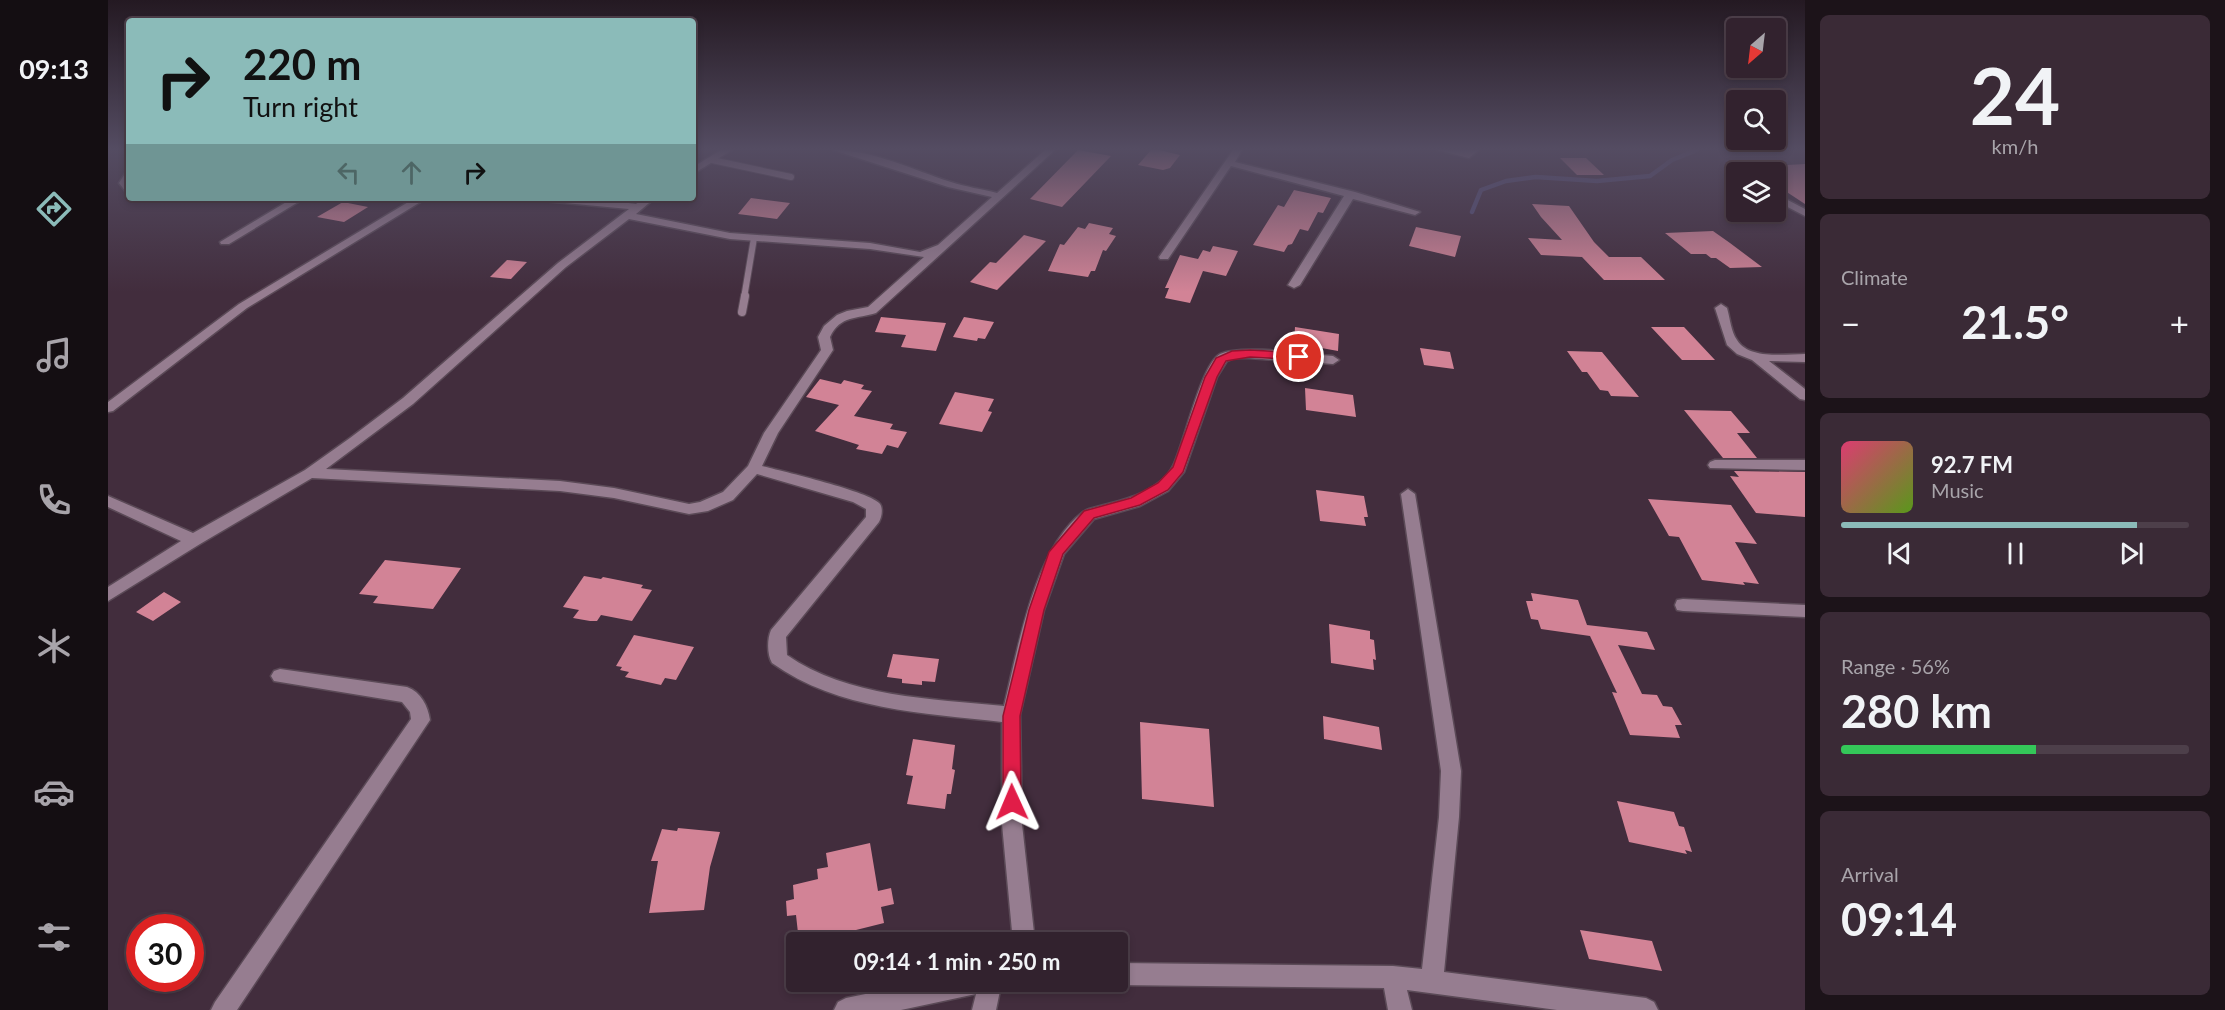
<!DOCTYPE html>
<meta charset="utf-8">
<style>
:root{--surface:#32222e;--page:#3a2a36;--text:#f1f3f6;--muted:#a8a4aa;--line:#4d3f4a;--accent:#8bbbb9}
body{margin:0;font-family:Lato,sans-serif;background:var(--page);color:var(--text);height:100vh;display:flex;flex-direction:column;font-size:22px;white-space:nowrap}
*{box-sizing:border-box;margin:0}
p{font-size:20px;color:var(--muted)}
.icon{flex:none;width:33px;height:33px;fill:none;stroke:currentColor;stroke-width:2;stroke-linecap:round;stroke-linejoin:round}
.map{position:relative;flex:1;overflow:hidden}
.details{display:flex;flex-direction:column;gap:15px;padding:15px;background:#1c1319;width:420px}
.details>*{flex:none}
.hud{position:absolute;left:18px;top:18px;width:570px;height:183px;border-radius:6px;box-shadow:0 3px 9px #0003,0 0 0 2px var(--line);background:#8bbbb9;color:#111;overflow:hidden}
.needle{width:39px;rotate:208deg}
.controls{position:absolute;left:1618px;top:18px;display:grid;gap:12px}
.controls a{display:grid;place-items:center;width:60px;height:60px;border-radius:6px;background:var(--surface);box-shadow:0 3px 9px #0003,0 0 0 2px var(--line);font-size:30px}
.speed{position:absolute;left:18px;top:914px;display:flex;gap:12px;font-size:30px;font-weight:700;text-align:center}
.speed>*{display:grid;place-content:center;width:78px;height:78px;border-radius:50%;background:var(--surface);box-shadow:0 3px 9px #0003,0 0 0 2px var(--line);line-height:1}
.speed .limit{border:9px solid #d22;background:#fff;color:#111}
.pin{position:absolute;display:grid;place-items:center;width:51px;height:51px;color:#fff;margin:-26px;border:3px solid #fff;border-radius:50%;box-shadow:0 2px 6px #0007}
.me{position:absolute;width:66px;margin:-33px;rotate:359deg;stroke-linejoin:round;filter:drop-shadow(0 0 4px #0008)}
.turn{display:flex;align-items:center;gap:21px;height:126px;padding:0 18px;font-size:27px}
.turn .icon{width:78px;height:78px;stroke-width:2.5}
.turn b{display:block;font-size:42px;line-height:51px}
.lanes{display:flex;align-items:center;height:57px;padding:0 18px;background:#0003;justify-content:center;gap:30px;direction:ltr}
.lanes .off{opacity:.35}
.big{font-size:45px;font-weight:700;line-height:1.1}
.details .tile{flex:1;display:flex;flex-direction:column;justify-content:center;gap:9px;min-width:0;padding:0 21px;border-radius:9px;background:var(--page)}
.details .dial{align-items:center;gap:0}
.dial b{font-size:78px;line-height:1}
.song{display:flex;align-items:center;gap:18px}
.cover{width:72px;height:72px;border-radius:9px;background:linear-gradient(135deg,hsl(340 70% 55%),hsl(90 70% 35%))}
.played{height:6px;border-radius:3px;background:linear-gradient(90deg,var(--accent) 85%,var(--line) 85%)}
.keys{display:flex;justify-content:space-around;direction:ltr}
.heat{display:flex;justify-content:space-between;align-items:center;font-size:33px;direction:ltr}
.charge{height:9px;border-radius:4px;background:linear-gradient(90deg,#34c759 56%,var(--line) 0)}
.trip{position:absolute;left:678px;top:932px;width:342px;height:60px;border-radius:6px;background:var(--surface);box-shadow:0 3px 9px #0003,0 0 0 2px var(--line);font-weight:700;line-height:60px;text-align:center}
main{display:flex;flex:1;min-height:0}
.tabs{display:flex;flex-direction:column;width:108px;justify-content:space-around;align-items:center;background:#140e12;color:var(--muted)}
.tabs .icon{width:42px;height:42px}
.tabs .current{color:var(--accent)}
.tabs b{font-size:27px;color:var(--text)}
.map>svg:first-child{display:block}
.lines{fill:none;stroke-linecap:round;stroke-linejoin:round}
.stream{stroke:#554f79;stroke-width:4.5}
.building{fill:#d28396}
.lane-far1-casing{stroke:#5b4a57;stroke-width:8}
.lane-casing{stroke:#5b4a57;stroke-width:10}
.street-casing{stroke:#5b4a57;stroke-width:3}
.lane-far1{stroke:#967d90;stroke-width:6}
.lane{stroke:#967d90;stroke-width:8}
.street{fill:#967d90;fill-rule:evenodd}
.route{fill:#e11d48;stroke:#92132f;stroke-width:1.5}
</style>
<main>
<nav class="tabs">
<b>09:13</b>
<svg class="icon current" aria-label="directions" viewBox="0 0 24 24"><path d="M12 3l9 9-9 9-9-9zM9 14v-3h6M13 9l2 2-2 2"/></svg>
<svg class="icon" aria-label="music" viewBox="0 0 24 24"><path d="M9 18V5l10-2v13"/><circle cx="6" cy="18" r="3"/><circle cx="16" cy="16" r="3"/></svg>
<svg class="icon" aria-label="phone" viewBox="0 0 24 24"><path d="M5 4h4l2 5-3 2q2 4 5 5l2-3 5 2v4C11 20 4 13 5 4z"/></svg>
<svg class="icon" aria-label="climate" viewBox="0 0 24 24"><path d="M12 3v18M4 7l16 10M4 17L20 7"/></svg>
<svg class="icon" aria-label="car" viewBox="0 0 24 24"><path d="M5 17H2v-5l4-1 3-4h7l3 4 3 1v5h-3M9 17h6M6 11h13"/><circle cx="7" cy="17" r="2"/><circle cx="17" cy="17" r="2"/></svg>
<svg class="icon" aria-label="filters" viewBox="0 0 24 24"><path d="M4 7h16M4 17h16"/><circle cx="9" cy="7" r="2"/><circle cx="15" cy="17" r="2"/></svg>
</nav>
<div class="map">
<svg width="1697" height="1010" viewBox="0 0 1697 1010">
<rect width="100%" height="100%" fill="#422d3d"/>
<g class="lines">
<path class="stream" d="M1364 212 1373 190 1398 181 1428 177 1489 181 1542 176 1564 160 1589 150"/>
</g>
<path class="building" d="M970 150 1003 156 954 207 922 199Z
M1043 150H1051L1072 155 1062 168 1055 170 1030 165Z
M1452 158H1478L1496 175H1469Z
M1697 164V204L1668 185V172H1648L1639 167Z
M1186 190 1223 198 1215 213 1210 212 1200 231 1192 229 1184 244 1180 245 1176 252 1145 245 1170 205 1176 207Z
M643 198 682 203 669 219 630 214Z
M235 202 260 207 236 222 209 217Z
M1424 204 1461 206 1486 242 1501 257H1533L1557 280H1496L1474 257 1433 255 1420 238 1454 240 1433 217Z
M981 223 1005 228 1001 234 1008 236 998 251 995 250 987 271H983L980 277 940 271 952 244 956 245 970 227 977 229Z
M1308 227 1353 236 1347 257 1301 246Z
M1605 231 1622 243 1654 267 1622 268 1608 258H1603L1598 254H1583L1557 233Z
M916 235 938 241 889 290 862 282 882 262 888 263Z
M1105 246 1130 251 1118 276 1095 271 1082 303 1057 298 1061 288H1057L1072 255 1090 259 1095 250 1102 252Z
M399 260 419 262 403 279 382 277Z
M773 317 804 320 838 323 828 351 793 347 798 335 767 332Z
M856 317 886 322 877 339 870 338 869 341 845 337Z
M1187 327 1231 334 1230 351 1186 343Z
M1543 327H1576L1607 360H1574Z
M1312 348 1342 352 1346 369 1316 365Z
M1459 351 1494 352 1531 397 1503 396 1500 391 1492 390 1479 372H1474Z
M712 379 733 384 736 380 756 385 753 389 764 391 746 416 785 424 782 429 799 432 790 448 779 445 774 454 748 449 751 445 707 431 731 405 698 397Z
M1197 388 1245 395 1248 417 1198 410Z
M847 392 886 399 880 411 884 412 874 432 831 424Z
M1576 410 1623 411 1642 433H1629L1649 458H1615Z
M1626 471 1697 472V517L1648 513 1622 476 1631 477Z
M1208 490 1256 496 1260 517H1256L1258 526 1212 521Z
M1540 499 1623 505 1649 544 1627 542 1651 584 1635 582 1637 585 1594 580 1571 537 1561 536Z
M277 560 353 568 325 609 265 603 270 596 251 594Z
M476 576 493 579 495 577 535 585 533 588 544 590 524 621 493 615 489 621H482L465 618 471 610 455 607Z
M56 592 73 602 45 621 28 612Z
M1423 593 1470 600 1479 625 1539 632 1547 650 1510 645 1534 694 1549 695 1555 706 1564 707 1574 725H1567L1572 738 1522 735 1504 692 1509 693 1482 636 1433 629 1430 620 1423 619 1418 601H1425Z
M1221 624 1262 631V639L1266 640 1268 660 1265 659 1266 670 1223 663Z
M526 635 586 647 568 680 557 678 553 685 517 677 521 672 512 670 514 667 508 666Z
M785 654 831 659 827 682 814 681V685L794 683V679L779 677Z
M1215 716 1271 727 1274 750 1216 739Z
M1032 722 1101 729 1106 807 1034 799Z
M805 739 847 745 844 769 847 770 843 794H839L837 809 799 804 805 776 798 775Z
M1509 801 1566 812 1571 826 1576 827 1584 852 1577 850 1579 854 1521 842Z
M570 828 612 832 602 867 596 910 541 913 550 861H543L554 829 569 831Z
M762 843 770 891 783 888 786 904 773 907 776 923 748 930 750 942H716L715 938 691 942 688 915 679 916 678 901 686 899 685 885 710 879 709 869 720 867 718 853Z
M1472 930 1544 941 1554 971 1481 959Z"/>
<g class="lines">
<defs>
<path id="lane-far1" d="M604 160 683 177
M636 298 646 238"/>
<path id="lane" d="M634 312 637 296"/>
<path id="street" d="M613 150H624L585 174V167Z
M725 150C766 150 805 170 843 182 858 187 874 189 889 193L937 150H947L768 313C750 319 732 315 722 337L725 350 670 433 654 466C673 471 764 492 772 504 775 508 774 517 771 522L678 637 679 655C739 697 824 699 896 706 910 649 926 549 975 512 980 508 990 507 996 505 1020 499 1053 490 1065 466 1076 444 1093 364 1112 354 1133 344 1200 354 1225 356L1231 360 1225 364 1141 358H1126L1119 361 1109 377 1076 472 1060 491 1032 506 986 519 956 554 936 610 912 715 914 824 927 942H905L894 824V722C815 713 730 710 664 663 659 655 659 639 663 630L758 517V509L745 502 649 474 625 500 600 511 581 514 506 498 452 491 204 478 92 544 0 601V587L73 541 0 507V496L85 533 197 470 242 438 295 398 450 263 521 209 435 201 430 198H482L528 204 536 198H547L528 214 622 233 762 243 812 252 830 245 884 197 840 187ZM521 219 622 239 762 249 816 257 760 307 739 311 729 315 716 326 710 337 713 350 656 433 640 466 615 492 592 502 581 504 506 488 452 481 218 469 305 404 458 267Z
M1125 150H1134L1127 162 1247 192 1312 212 1307 215 1245 199 1192 285 1186 288 1180 285 1236 196 1123 166 1060 259H1052L1051 257Z
M1329 150H1371L1361 158Z
M21 171V193L18 192 11 183 18 172Z
M1668 194 1697 209V216L1668 201Z
M185 198H197L121 244H113L112 242Z
M307 198H319L139 308 5 411 0 412V402L131 304Z
M1613 304 1619 308C1622 318 1623 332 1629 340 1641 360 1678 354 1697 354V362L1661 361 1697 389V400L1692 399 1644 360 1629 354 1619 345 1607 308Z
M1607 460H1697V470L1602 468 1600 465 1602 462Z
M1300 489 1307 494 1353 771 1351 817 1336 972 1538 998 1546 1002 1550 1010H1449L1299 990 1304 1010H1280L1276 988 1010 985 1002 982 1010 981V963L1285 966 1314 969 1331 817 1333 771 1293 494Z
M1575 599 1697 605V617L1575 611 1569 610 1567 605 1569 600Z
M172 669 299 687C313 692 320 706 322 720L129 1010H103L107 1002 303 719 302 712 294 702 166 681 163 676 166 671Z
M821 981H894L888 1010H864L868 994 793 1010H726L730 1002 738 998Z"/>
</defs>
<use href="#lane-far1" class="lane-far1-casing"/>
<use href="#lane" class="lane-casing"/>
<use href="#street" class="street-casing"/>
<use href="#lane-far1" class="lane-far1"/>
<use href="#lane" class="lane"/>
<use href="#street" class="street"/>
</g>
<linearGradient id="sky" x2="0" y2="1"><stop stop-color="#241922"/><stop offset="0.51" stop-color="#544c62"/><stop offset="1" stop-color="#544c62" stop-opacity="0"/></linearGradient>
<rect width="1697" height="292" fill="url(#sky)"/>
<path class="route" d="M1142 350 1191 353 1197 357 1191 360 1142 357 1118 361 1109 377 1075 472 1060 490 1032 505 986 518 955 554 936 610 912 716 913 802 911 808 904 810 898 808 895 802V716L921 610 941 552 976 511 1023 498 1050 483 1065 467 1097 377 1108 358 1124 351Z"/>
</svg>
<div class="controls">
<a><svg class="needle" viewBox="-14 -14 28 28"><path d="M0-13l5 13h-10z" fill="#e53935"/><path d="M0 13l5-13h-10z" fill="#a8a4aa"/></svg></a>
<a><svg class="icon" aria-label="search" viewBox="0 0 24 24"><circle cx="10" cy="10" r="6"/><path d="M15 15l6 6"/></svg></a>
<a><svg class="icon" aria-label="layers" viewBox="0 0 24 24"><path d="M12 4l9 5-9 5-9-5zM3 14l9 5 9-5"/></svg></a>
</div>
<div class="speed"><div class="limit">30</div></div>
<div class="pin" style="left:1191px;top:357px;background:#d93025"><svg class="icon" aria-label="arrive" viewBox="0 0 24 24"><path d="M6 21V4h12l-3 4 3 4H6"/></svg></div>
<svg class="me" style="left:904px;top:802px" viewBox="-20 -20 40 40"><path d="M0-17L14 15 0 8-14 15z" fill="#e11d48" stroke="#fff" stroke-width="4"/></svg>
<div class="trip">09:14 · 1 min · 250 m</div>
<div class="hud">
<div class="turn"><svg class="icon" aria-label="right" viewBox="0 0 24 24"><path d="M7 20v-9h11M14 6l5 5-5 5"/></svg><div><b>220 m</b>Turn right</div></div>
<div class="lanes"><svg class="icon off" aria-label="left" viewBox="0 0 24 24"><path d="M17 20v-9H6M10 6l-5 5 5 5"/></svg><svg class="icon off" aria-label="ahead" viewBox="0 0 24 24"><path d="M12 20V5M6 11l6-6 6 6"/></svg><svg class="icon" aria-label="right" viewBox="0 0 24 24"><path d="M7 20v-9h11M14 6l5 5-5 5"/></svg></div>
</div>
</div>
<section class="details">
<div class="tile dial"><b>24</b><p>km/h</p></div>
<div class="tile"><p>Climate</p>
<div class="heat"><a>−</a><b class="big">21.5°</b><a>+</a></div>
</div>
<div class="tile">
<div class="song"><i class="cover"></i><div><b>92.7 FM</b><p>Music</p></div></div>
<div class="played"></div>
<div class="keys"><svg class="icon" aria-label="previous" viewBox="0 0 24 24"><path d="M18 5L8 12l10 7zM5 5v14"/></svg><svg class="icon" aria-label="pause" viewBox="0 0 24 24"><path d="M8 5v14M16 5v14"/></svg><svg class="icon" aria-label="next" viewBox="0 0 24 24"><path d="M6 5l10 7-10 7zM19 5v14"/></svg></div>
</div>
<div class="tile"><p>Range · 56%</p><b class="big">280 km</b><div class="charge"></div></div>
<div class="tile"><p>Arrival</p><b class="big">09:14</b></div>
</section>
</main>
